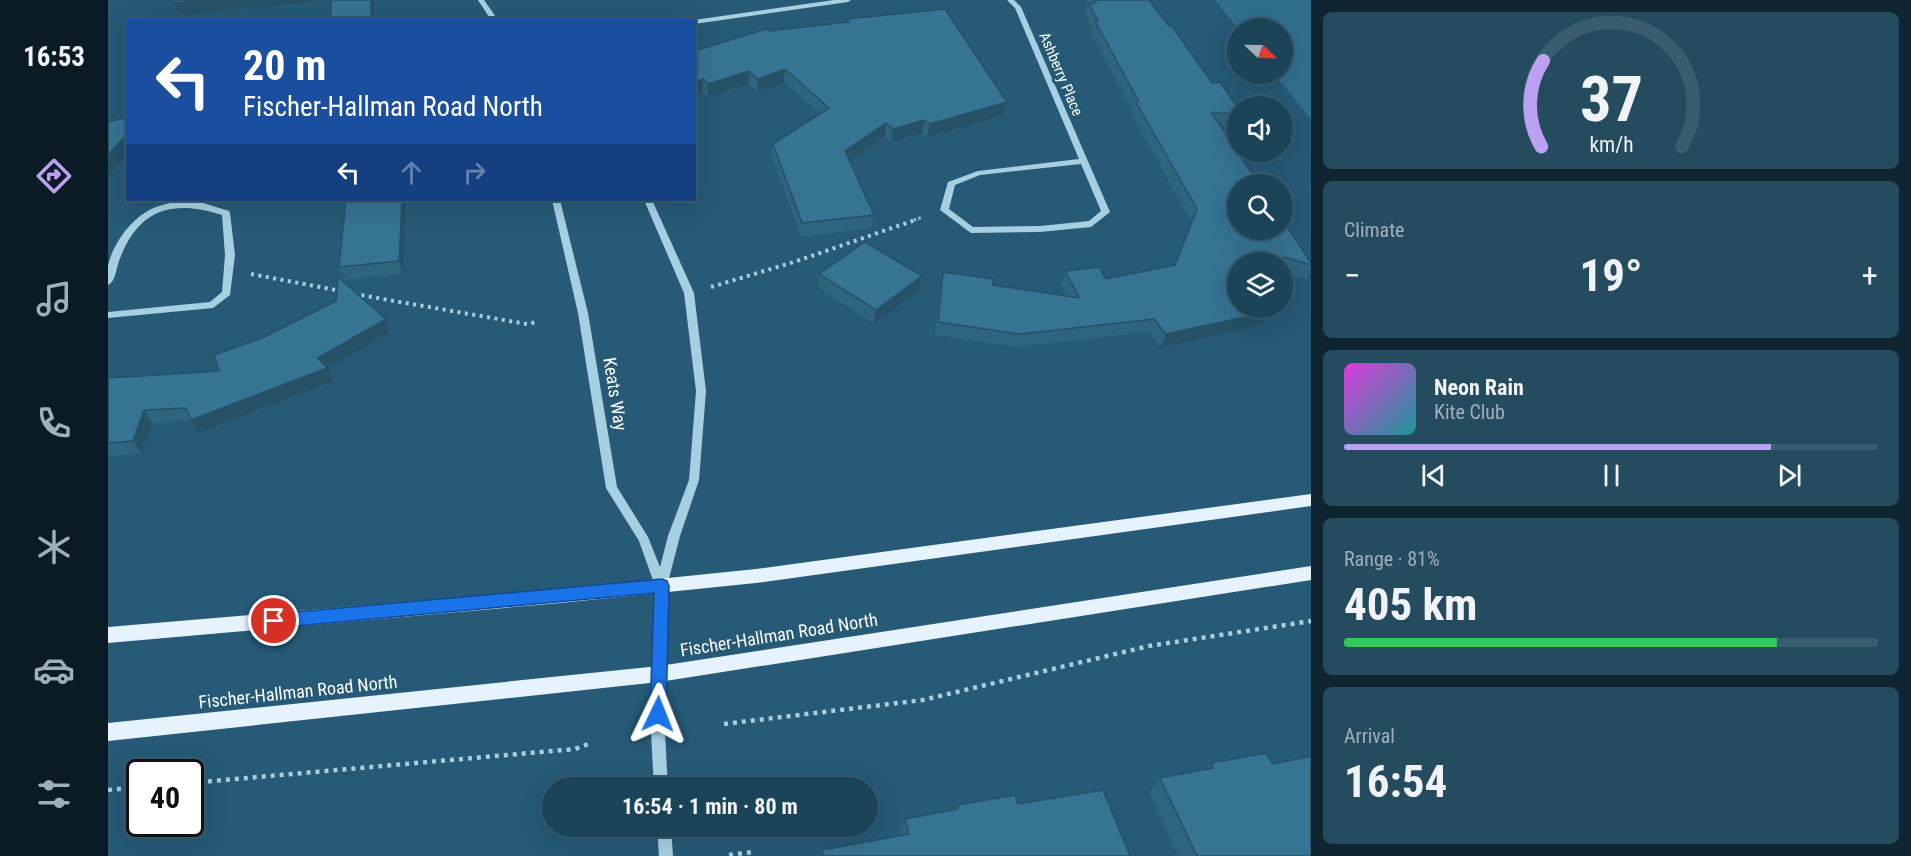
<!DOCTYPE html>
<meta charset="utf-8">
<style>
:root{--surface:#1c4459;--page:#254b5f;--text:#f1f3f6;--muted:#a0b0ba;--line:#3a5c6f;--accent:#bca0f2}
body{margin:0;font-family:"Roboto Condensed",sans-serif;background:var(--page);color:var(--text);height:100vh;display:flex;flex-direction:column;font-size:22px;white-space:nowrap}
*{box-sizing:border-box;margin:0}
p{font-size:20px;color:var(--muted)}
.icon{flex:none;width:33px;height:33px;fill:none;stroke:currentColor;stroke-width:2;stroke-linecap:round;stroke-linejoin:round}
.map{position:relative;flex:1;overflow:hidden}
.side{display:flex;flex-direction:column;gap:12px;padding:12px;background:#0f2531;width:600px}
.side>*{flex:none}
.hud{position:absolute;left:18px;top:18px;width:570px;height:183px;border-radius:0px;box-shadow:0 6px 24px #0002,0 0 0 2px var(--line);background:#1a4fa0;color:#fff;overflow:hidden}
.needle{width:39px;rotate:112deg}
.controls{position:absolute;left:1119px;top:18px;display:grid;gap:12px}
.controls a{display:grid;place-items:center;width:66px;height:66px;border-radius:50%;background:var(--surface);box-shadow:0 6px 24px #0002,0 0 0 2px var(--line);font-size:30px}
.speed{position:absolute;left:18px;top:759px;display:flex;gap:12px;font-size:30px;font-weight:700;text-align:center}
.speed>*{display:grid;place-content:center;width:78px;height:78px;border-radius:50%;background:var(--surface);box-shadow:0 6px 24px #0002,0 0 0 2px var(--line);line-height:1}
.speed .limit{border:3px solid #111;border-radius:9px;background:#fff;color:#111}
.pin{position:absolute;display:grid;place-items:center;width:51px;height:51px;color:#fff;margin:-26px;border:3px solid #fff;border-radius:50%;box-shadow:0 2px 6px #0007}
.me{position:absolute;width:66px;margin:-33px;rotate:2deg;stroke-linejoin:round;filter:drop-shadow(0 0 4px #0008)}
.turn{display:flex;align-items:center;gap:21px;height:126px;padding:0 18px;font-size:27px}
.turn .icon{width:78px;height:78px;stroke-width:2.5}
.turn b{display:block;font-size:42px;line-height:51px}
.lanes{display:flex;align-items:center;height:57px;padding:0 18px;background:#0003;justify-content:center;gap:30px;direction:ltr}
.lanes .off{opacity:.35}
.big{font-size:45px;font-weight:700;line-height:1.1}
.side .widget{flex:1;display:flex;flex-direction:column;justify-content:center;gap:9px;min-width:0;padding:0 21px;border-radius:9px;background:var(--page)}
.side .dial{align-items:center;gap:0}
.dial svg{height:156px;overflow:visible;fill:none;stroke:var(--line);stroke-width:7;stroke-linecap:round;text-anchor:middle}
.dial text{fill:var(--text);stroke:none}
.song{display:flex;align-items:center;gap:18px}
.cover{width:72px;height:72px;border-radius:9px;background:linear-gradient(135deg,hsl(300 70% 55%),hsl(180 70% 35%))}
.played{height:6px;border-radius:3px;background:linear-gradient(90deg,var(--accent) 80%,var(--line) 80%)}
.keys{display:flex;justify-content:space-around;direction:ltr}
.heat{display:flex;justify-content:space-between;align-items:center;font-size:33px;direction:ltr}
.charge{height:9px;border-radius:4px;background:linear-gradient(90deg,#34c759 81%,var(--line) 0)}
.trip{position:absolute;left:434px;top:777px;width:336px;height:60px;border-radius:30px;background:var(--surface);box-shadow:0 6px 24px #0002,0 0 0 2px var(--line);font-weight:700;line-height:60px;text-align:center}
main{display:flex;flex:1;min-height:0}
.tab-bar{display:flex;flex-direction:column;width:108px;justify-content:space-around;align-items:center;background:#0b1b24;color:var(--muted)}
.tab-bar .icon{width:42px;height:42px}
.tab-bar .selected{color:var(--accent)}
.tab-bar b{font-size:27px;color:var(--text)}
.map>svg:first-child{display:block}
.green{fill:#306f8e}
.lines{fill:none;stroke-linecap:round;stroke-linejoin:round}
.path-far2{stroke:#a7cfe2;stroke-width:3;stroke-dasharray:2 3;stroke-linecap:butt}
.path-far1{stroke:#a7cfe2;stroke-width:4;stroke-dasharray:3 4.5;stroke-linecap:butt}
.path{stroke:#a7cfe2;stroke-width:4.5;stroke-dasharray:4 5;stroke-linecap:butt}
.minor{fill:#a7cfe2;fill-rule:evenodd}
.major{fill:#e6f3fc;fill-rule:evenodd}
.wall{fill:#2e647e}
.shaded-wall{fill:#265167}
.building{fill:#367493;stroke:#265167;stroke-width:1.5}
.route{fill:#1a73e8;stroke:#114b97;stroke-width:1.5}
.labels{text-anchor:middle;stroke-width:6;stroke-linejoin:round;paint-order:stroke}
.far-street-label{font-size:15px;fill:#fff;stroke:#265a77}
.street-label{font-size:18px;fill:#fff;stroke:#265a77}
</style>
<main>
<nav class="tab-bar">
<b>16:53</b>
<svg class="icon selected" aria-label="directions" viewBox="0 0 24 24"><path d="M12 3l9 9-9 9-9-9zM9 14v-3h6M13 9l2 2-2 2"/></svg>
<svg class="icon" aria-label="music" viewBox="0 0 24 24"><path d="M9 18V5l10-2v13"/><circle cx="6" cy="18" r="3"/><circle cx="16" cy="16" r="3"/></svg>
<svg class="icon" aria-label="phone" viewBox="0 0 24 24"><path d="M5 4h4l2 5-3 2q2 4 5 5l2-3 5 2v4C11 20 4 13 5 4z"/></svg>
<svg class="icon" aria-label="climate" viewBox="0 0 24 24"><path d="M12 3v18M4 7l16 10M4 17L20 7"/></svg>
<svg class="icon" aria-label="car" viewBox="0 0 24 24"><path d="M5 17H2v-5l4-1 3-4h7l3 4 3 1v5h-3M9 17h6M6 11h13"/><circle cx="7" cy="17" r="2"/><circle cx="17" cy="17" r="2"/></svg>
<svg class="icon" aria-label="filters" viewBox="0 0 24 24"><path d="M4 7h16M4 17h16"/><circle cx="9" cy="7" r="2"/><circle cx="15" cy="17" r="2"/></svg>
</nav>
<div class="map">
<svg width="1203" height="856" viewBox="0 0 1203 856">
<rect width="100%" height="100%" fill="#265a77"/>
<path class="green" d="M1107 0H1203V119L1166 74H1174V28H1130Z"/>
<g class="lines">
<path class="path-far2" d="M806 220 815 217"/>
<path class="path-far1" d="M143 274 233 291
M603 287 686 262 810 219
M246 294 419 324 429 322"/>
<path class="path" d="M616 724 815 700 1041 646 1203 621
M82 783 467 749 483 743
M0 790 32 787
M621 855 644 852"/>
<path class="minor" d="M370 0H376L390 20H383Z
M726 0H743L740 2 586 24V20Z
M899 0H906L913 7 1002 212 983 227 932 232 863 233 832 210 840 182 870 171 971 159 907 8ZM973 164 993 211 981 221 932 226 865 227 841 209 847 185 872 175Z
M444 200H452L480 313 509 487 540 537 552 567 560 536 581 480 588 391 576 293 536 200H544L586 293 598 391 591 480 572 536 559 586 557 733 560 788H546L543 733 547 586 531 541 498 488 470 313Z
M74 201 95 203 121 211 122 213 127 255 122 295 105 308 0 318V312L102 302 114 292 117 255 114 215C64 199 30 209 11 261 8 269 8 281 0 285 0 279 0 272 0 266 4 246 21 222 38 212 49 205 62 203 74 201Z
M549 826H563L565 856H551Z"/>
<path class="major" d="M1203 494V506L648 583 452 603 0 643V627L452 589 648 569Z
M1203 566V580L551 682 0 741V723L551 666Z"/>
</g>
<path class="wall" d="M979 0H1041L1104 83 1130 108V121L1127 126H1113L1203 263V269L1198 279 1174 272V262H1130L1153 325 1052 348 1040 332 908 347 827 335 832 286 835 272 885 285 959 296 953 284 957 271 998 279 1067 265 1084 223 1024 115 1025 112 983 33 984 29 977 16 979 7 978 4Z
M739 19 896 115 819 137 814 133 783 142 777 136 741 160 766 215 764 228 693 237 664 157 665 144 712 114 676 82 649 92 641 84 600 97 595 92 586 51 661 31 739 22Z
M298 200 295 274 236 280 231 267Z
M711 274 814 276 811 290 766 324 710 288Z
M282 332 220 368 225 381 90 433 83 421 44 423 34 454 0 456V378L111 371Z
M1103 763 1203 856H1070L1041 792 1052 778 1097 769Z
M910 804 1022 856H712L714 850 793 836 792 833 797 819 847 810 850 805Z"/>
<path class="shaded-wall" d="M95 0H224L71 15 66 3Z
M263 0H266V20H263Z
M677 69 676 82 649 92 650 79Z
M641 71V84L600 97V84Z
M595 79V92L586 95V82Z
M899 102 896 115 819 137 822 124Z
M816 120 814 133 783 142 785 129Z
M778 123 777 136 735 164 737 151Z
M20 133V154L0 176V155Z
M294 200H298L295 274 291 261Z
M814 276 811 290 766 324 768 310Z
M1160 312 1153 325 1052 348 1058 334Z
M278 319 282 332 220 368 225 381 90 433 83 420 210 358Z
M36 410 44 423 34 454 25 441Z"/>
<path class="building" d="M67 0H95L66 3Z
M223 0H263V20H223Z
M986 0H1041L1061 26H1064L1104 83 1112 82 1130 108V113H1104L1151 184H1130V230H1174V219L1203 263V265L1176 257 1174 262H1130V308H1161L1160 312 1058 334 1046 319 912 334 830 322 835 272 885 279V285L972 298 957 271 991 267 998 279 1067 265 1089 209 1028 102H1031L987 21H990L981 4 988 3Z
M837 9 899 102 822 124 816 120 785 129 778 123 737 151 766 215 694 223 665 144 721 108 677 69 650 79 641 71 600 84 595 79 586 82V51L658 29 661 31 741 22 739 19Z
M20 117V133L0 155V122Z
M238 200H294L291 261 231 267Z
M757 242 814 276 768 310 711 274Z
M230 277 278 319 210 358 219 368 83 420 78 408 36 410 25 441 0 443V378L111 371 106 355 154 338 228 301Z
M1158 753 1165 764 1203 756V856H1089L1052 778 1105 768 1103 763Z
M995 790 1022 856H715L714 850 801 834 797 819 850 809V805L907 795 910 804Z"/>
<path class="route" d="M554 579 559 581 561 586 558 714 556 719 550 722 544 719 542 714 546 593 166 628 161 626 159 621 161 616 166 614Z"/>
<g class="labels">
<g class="far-street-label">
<text transform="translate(953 74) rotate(67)" y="5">Ashberry Place</text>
</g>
<g class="street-label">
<text transform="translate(507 394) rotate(81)" y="6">Keats Way</text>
<text transform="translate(671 635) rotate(-9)" y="6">Fischer-Hallman Road North</text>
<text transform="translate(190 692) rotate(-6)" y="6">Fischer-Hallman Road North</text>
</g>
</g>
</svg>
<div class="controls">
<a><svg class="needle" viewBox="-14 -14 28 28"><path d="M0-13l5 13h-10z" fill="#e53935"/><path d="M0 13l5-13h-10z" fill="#a0b0ba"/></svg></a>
<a><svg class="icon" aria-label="sound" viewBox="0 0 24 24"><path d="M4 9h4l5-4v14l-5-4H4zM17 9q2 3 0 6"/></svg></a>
<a><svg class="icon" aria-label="search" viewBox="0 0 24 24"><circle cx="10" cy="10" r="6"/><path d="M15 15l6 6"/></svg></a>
<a><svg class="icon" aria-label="layers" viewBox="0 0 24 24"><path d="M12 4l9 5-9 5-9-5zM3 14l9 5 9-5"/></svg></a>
</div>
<div class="speed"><div class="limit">40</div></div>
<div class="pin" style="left:166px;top:621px;background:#d93025"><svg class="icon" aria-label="arrive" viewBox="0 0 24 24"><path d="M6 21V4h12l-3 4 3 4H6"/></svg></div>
<svg class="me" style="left:550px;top:714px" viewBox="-20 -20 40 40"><path d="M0-17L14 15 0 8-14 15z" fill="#1a73e8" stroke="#fff" stroke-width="4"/></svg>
<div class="trip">16:54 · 1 min · 80 m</div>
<div class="hud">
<div class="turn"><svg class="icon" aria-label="left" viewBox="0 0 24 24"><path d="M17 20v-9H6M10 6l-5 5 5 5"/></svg><div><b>20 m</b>Fischer-Hallman Road North</div></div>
<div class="lanes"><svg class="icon" aria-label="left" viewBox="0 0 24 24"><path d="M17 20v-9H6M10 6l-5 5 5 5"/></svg><svg class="icon off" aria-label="ahead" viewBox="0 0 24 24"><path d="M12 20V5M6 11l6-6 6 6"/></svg><svg class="icon off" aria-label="right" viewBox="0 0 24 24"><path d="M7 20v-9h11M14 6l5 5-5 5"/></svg></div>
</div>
</div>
<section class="side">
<div class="widget dial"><svg viewBox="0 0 100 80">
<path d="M14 69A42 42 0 1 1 86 69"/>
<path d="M14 69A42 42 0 0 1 15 25" stroke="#bca0f2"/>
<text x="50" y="56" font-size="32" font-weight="700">37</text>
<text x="50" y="72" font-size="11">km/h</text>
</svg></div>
<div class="widget"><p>Climate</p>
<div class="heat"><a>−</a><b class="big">19°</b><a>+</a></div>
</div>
<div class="widget">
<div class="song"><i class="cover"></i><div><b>Neon Rain</b><p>Kite Club</p></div></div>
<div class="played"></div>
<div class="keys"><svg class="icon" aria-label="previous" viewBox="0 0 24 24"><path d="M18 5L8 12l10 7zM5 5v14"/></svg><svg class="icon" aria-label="pause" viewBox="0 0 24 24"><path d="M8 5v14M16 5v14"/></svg><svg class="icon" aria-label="next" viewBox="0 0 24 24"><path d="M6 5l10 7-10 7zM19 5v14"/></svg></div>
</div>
<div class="widget"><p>Range · 81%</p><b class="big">405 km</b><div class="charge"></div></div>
<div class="widget"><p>Arrival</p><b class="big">16:54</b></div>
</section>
</main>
